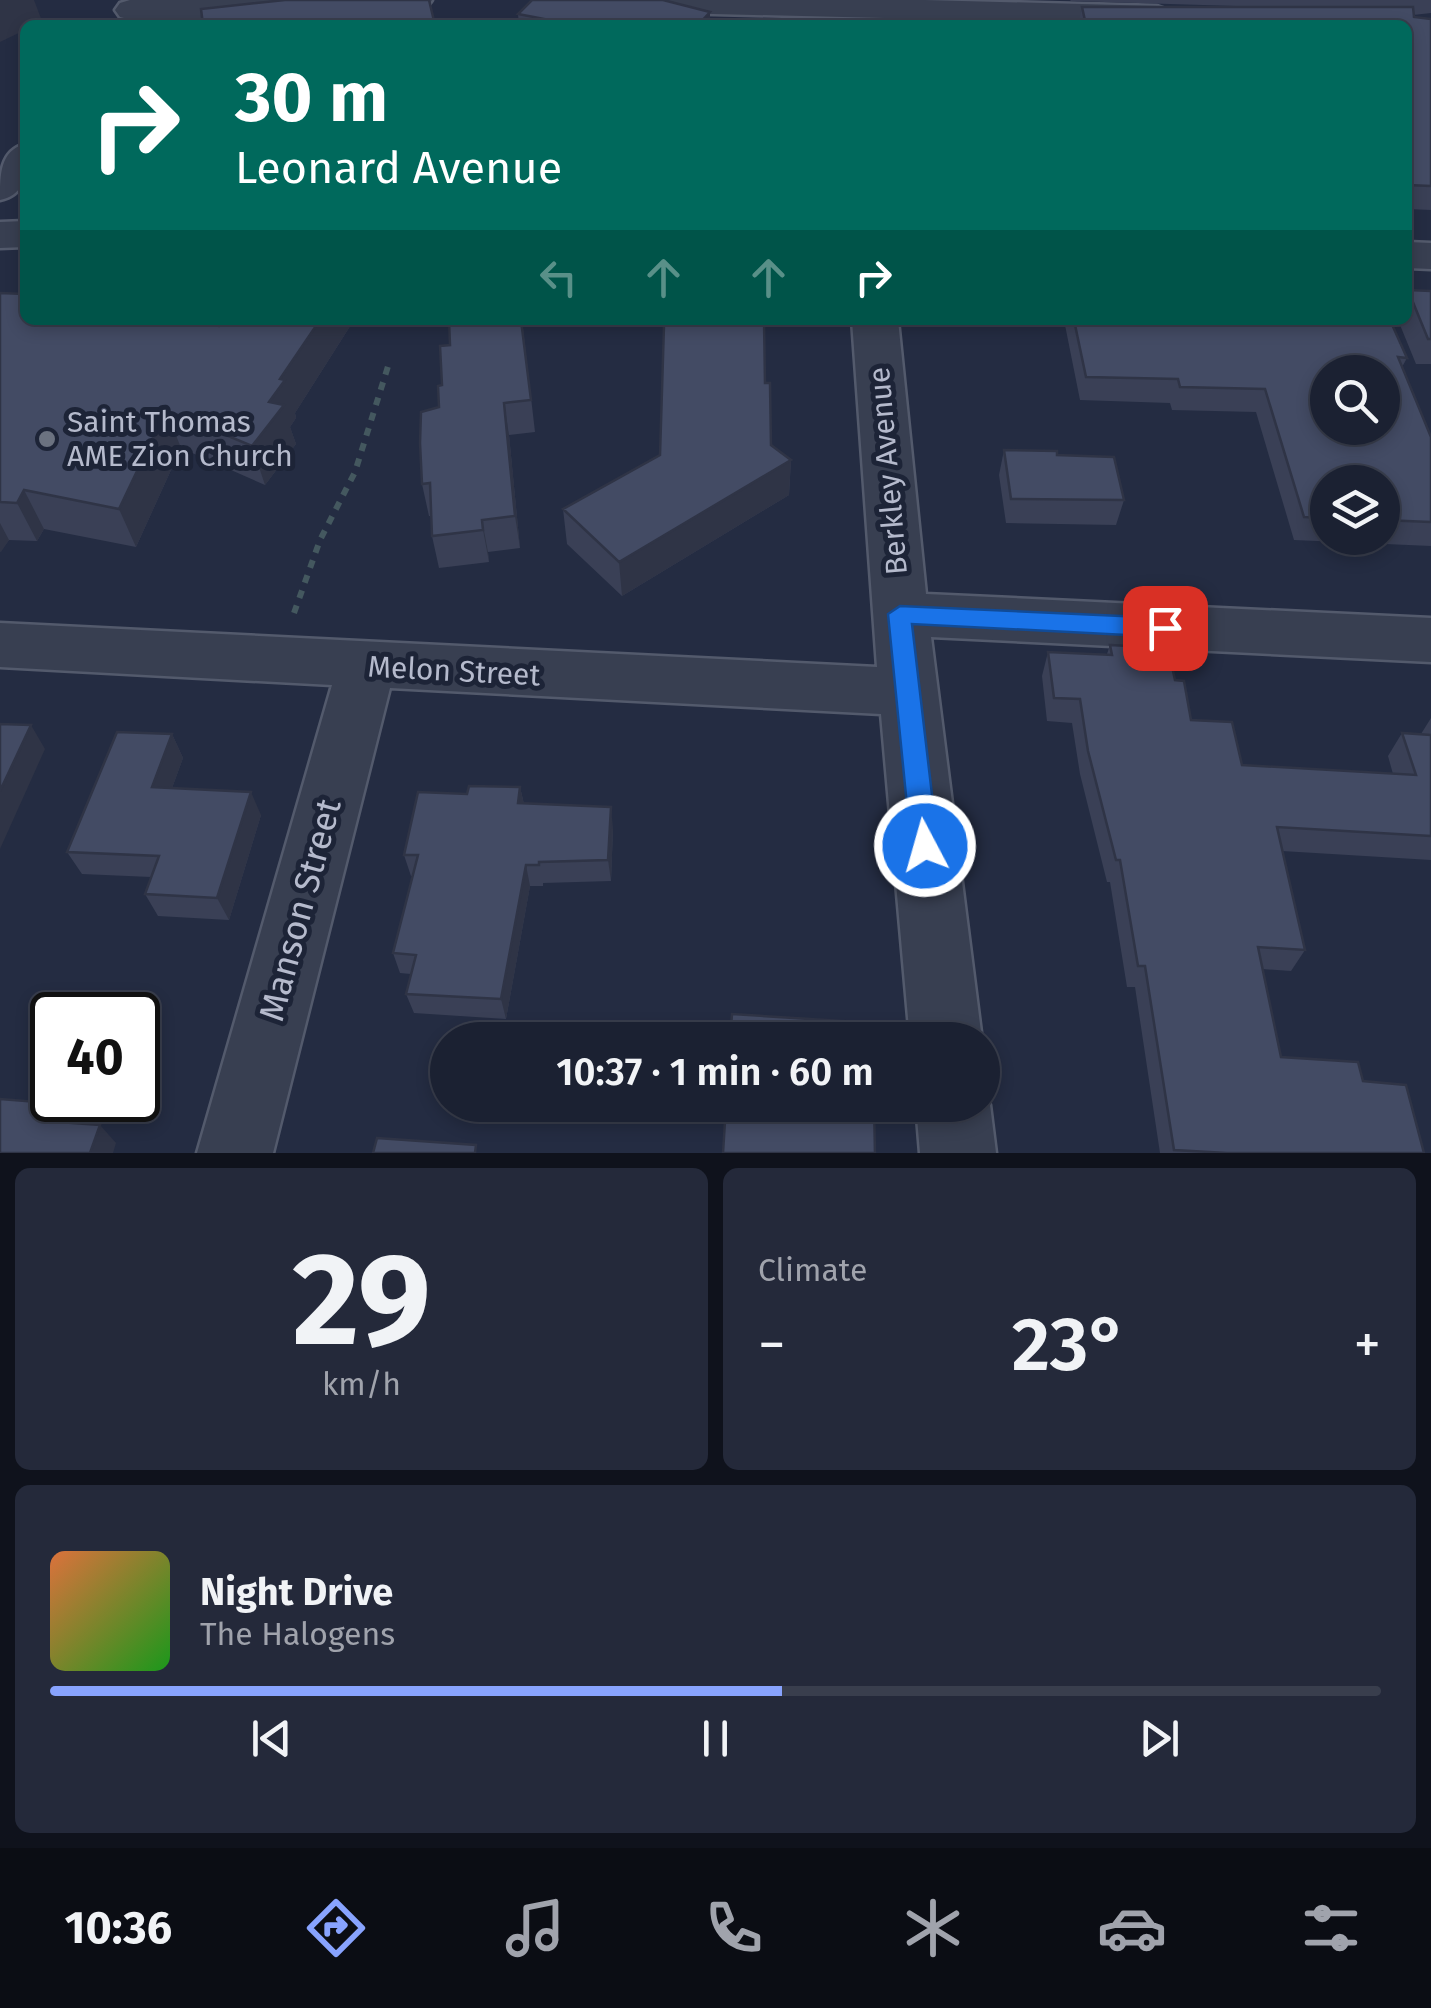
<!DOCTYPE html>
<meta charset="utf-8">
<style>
:root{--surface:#1b2132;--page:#24293a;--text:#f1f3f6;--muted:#a0a3ac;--line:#393e4d;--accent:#88a3fe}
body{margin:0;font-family:"Fira Sans",sans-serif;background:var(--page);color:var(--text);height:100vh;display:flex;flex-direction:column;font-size:38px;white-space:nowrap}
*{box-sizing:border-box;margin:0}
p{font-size:32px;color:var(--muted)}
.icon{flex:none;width:55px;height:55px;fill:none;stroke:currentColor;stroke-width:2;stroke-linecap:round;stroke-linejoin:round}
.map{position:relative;height:1153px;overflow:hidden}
.side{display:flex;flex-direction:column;gap:15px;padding:15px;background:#0f121c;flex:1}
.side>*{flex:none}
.banner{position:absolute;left:20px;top:20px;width:1392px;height:305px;border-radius:15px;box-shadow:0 5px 15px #0003,0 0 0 2px var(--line);background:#00695c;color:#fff;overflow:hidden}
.buttons{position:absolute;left:1310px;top:355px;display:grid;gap:20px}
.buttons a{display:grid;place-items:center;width:90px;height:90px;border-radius:50%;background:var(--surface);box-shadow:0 5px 15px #0003,0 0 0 2px var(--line);font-size:50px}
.speed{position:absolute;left:30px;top:992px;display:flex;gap:20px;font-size:50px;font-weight:700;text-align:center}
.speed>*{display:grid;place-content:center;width:130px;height:130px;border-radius:50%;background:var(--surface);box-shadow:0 5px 15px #0003,0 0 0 2px var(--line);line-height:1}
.speed .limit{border:5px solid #111;border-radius:15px;background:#fff;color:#111}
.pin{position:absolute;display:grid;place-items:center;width:85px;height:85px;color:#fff;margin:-42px;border-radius:20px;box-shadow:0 5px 15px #0006}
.me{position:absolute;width:110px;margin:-55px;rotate:354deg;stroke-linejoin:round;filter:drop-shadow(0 0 8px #0008)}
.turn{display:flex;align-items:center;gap:35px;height:210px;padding:0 50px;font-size:45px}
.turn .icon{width:130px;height:130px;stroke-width:2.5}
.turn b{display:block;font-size:70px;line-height:85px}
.lanes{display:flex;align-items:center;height:95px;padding:0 50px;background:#0003;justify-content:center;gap:50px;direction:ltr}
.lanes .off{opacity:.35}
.big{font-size:75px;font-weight:600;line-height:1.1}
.side .widget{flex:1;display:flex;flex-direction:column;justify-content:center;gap:15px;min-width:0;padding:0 35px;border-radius:15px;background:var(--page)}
.side .dial{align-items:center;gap:0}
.dial b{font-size:130px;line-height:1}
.song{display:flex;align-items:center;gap:30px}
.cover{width:120px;height:120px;border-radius:15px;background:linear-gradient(135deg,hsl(20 70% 55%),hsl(120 70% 35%))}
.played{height:10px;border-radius:5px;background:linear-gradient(90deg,var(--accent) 55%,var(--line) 55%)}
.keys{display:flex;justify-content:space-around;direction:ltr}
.heat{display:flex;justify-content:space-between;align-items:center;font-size:55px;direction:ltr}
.side .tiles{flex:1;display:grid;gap:15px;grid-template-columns:1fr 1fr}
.widget:last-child{grid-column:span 2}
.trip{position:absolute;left:430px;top:1022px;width:570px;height:100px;border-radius:50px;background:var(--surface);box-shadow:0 5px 15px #0003,0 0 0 2px var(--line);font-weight:600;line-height:100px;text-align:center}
.dock{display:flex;height:160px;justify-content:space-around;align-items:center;background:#0b0d14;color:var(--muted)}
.dock .icon{width:70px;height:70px}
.dock .active{color:var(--accent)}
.dock b{font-size:45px;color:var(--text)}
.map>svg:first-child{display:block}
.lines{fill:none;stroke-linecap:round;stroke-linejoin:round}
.minor-casing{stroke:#535a6c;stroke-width:5}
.path{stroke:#44585f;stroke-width:6;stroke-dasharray:8 8;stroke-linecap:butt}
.minor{fill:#383f51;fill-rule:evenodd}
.wall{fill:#3a4056;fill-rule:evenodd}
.shaded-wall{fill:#2f3446}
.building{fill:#434b64;stroke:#2f3446;stroke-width:2.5;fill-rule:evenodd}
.route{fill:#1a73e8;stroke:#114b97;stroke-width:2.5}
.worship-dot{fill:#6b7280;stroke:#1d2437;stroke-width:4}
.labels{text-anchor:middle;stroke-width:10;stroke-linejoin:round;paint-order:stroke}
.poi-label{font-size:30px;fill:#b5bacc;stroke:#1d2437;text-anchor:start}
.street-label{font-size:30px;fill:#b5bacc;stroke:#1d2437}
.near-street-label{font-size:35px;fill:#b5bacc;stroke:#1d2437}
</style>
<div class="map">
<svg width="1431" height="1153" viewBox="0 0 1431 1153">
<rect width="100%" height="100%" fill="#242c42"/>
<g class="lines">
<defs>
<path id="minor" d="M130 0H432L427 7 415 10 283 18 132 20 120 17 115 10 120 3Z
M535 0H924L1157 6 1169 10 1175 17 1167 25 552 10 540 7Z
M25 144C25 170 30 193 0 200 0 174 0 151 25 144Z
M25 221V247L0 248V222Z
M1408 242 1431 243V269L1408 268Z
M852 320H898L926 594 1431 618V662L931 637 982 1040H910L881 714 390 688 273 1153H197L332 685 0 667V623L877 667Z
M982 1087 990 1105 996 1153H920L916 1105H982Z"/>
</defs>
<use href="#minor" class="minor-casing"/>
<path class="path" d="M294 613 320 540 355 472 390 360"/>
<use href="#minor" class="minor"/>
</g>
<path class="wall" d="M1070 0H1431V13L1413 15 1414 17 1431 19V210L1408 209V25H1078L1082 7H1268L1071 1Z
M710 12V25H519L518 14Z
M1408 290 1431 291V364H1416L1398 320H1408Z
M0 293 25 320 219 326 224 320H354L295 413 296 418 290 427 296 444 265 485 181 448 136 547 44 529 37 541 9 540 0 552Z
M522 320 535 432 509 435 520 548 488 552 489 562 439 568 432 536 431 516H429L422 484 439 407 450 345Z
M1064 320H1390L1407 358 1402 367 1431 437V546L1294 540 1256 412 1172 410 1170 403 1080 400ZM1328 482H1382V538H1328Z
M765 383 771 445 791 460 789 495 622 596 567 544 563 509 660 455Z
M1004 450 1057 455 1124 500 1116 525 1006 523 999 475Z
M1110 645 1175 680 1191 720 1242 765 1393 774 1388 756 1402 733 1421 734 1431 718V860L1282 851 1305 950 1291 971 1262 969 1281 1057 1363 1081 1424 1153H1160L1135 987H1127L1110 882H1107L1080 774 1072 723 1047 721 1042 676 1048 652 1107 654Z
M172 734 183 758 172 788 261 815 229 920 158 916 145 894 151 877 82 874 67 852Z
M520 787 524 804 613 829 611 881 543 883V886H530L506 1019 414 1013 406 994 411 974 400 973 393 953 413 876H411L404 855 467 794Z"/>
<path class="shaded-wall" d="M0 0H34L42 21 34 25H25V30L0 42Z
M710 12V25H698Z
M320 320H354L295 413 296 418 290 427 296 444 265 485 252 446 269 402 280 379Z
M504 403 509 435 520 548 515 516Z
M166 410 181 448 136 547 119 509Z
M791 460 789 495 622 596 619 562Z
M24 490 44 529 37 541 17 503Z
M482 520 488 552 489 562 483 530Z
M0 523 9 540 1 552 0 551Z
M31 725 45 749 0 849V791Z
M172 734 183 758 164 810 152 787Z
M520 787 525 809 518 803Z
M251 792 261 815 229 920 217 898Z
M611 807 613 829 611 881 608 860Z
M526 865 530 886 506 1019 501 999Z
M51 1103 68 1121 61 1140 43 1121Z
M100 1125 116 1143 113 1153H90Z"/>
<path class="building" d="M285 0H429L435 25H203L201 9Z
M532 0H663L710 12 698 25H575L518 14Z
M1082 7H1413L1414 17 1431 19V186L1408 185V25H1086Z
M1408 290 1431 291V339H1428Z
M0 293 25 294V320H177L219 326 224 320H320L280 379 285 380 269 402 284 405 252 446 166 410 119 509 24 490 17 503 0 502Z
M449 320H521L531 400 504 403 515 516 482 520 483 530 432 536 430 483 422 484 420 443 421 412 439 407 438 386 442 385 440 346 450 345Z
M668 320H764L765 383H770L771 445 791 460 619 562 563 509 660 455 664 325H668Z
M1074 320H1390L1407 358 1398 357 1431 437V522L1382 520V482H1328V518L1304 517 1265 389 1180 387 1178 379 1086 377ZM1328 372H1382V428H1328Z
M1004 450 1057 451V455L1114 457 1124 500 1011 499Z
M1110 645 1168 648 1175 680 1184 681 1191 720 1232 722 1242 765 1416 775 1402 733 1431 735V836L1277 827 1305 950 1258 947 1281 1057 1358 1062 1363 1081 1406 1085 1424 1153H1227L1174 1150 1145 966H1138L1120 860H1116L1088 751 1080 699 1054 698 1048 652 1112 655Z
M0 724 31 725 0 791Z
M117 732 172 734 152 787 251 792 217 898 145 894 159 856 67 852Z
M469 786 520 787 518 803 611 807 608 860 539 862V865H526L501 999 406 994 416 955 393 953 418 855H404L418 792 467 794Z
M732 1014 872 1023 873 1040H730Z
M0 1099 51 1103 43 1121 100 1125 90 1153H0Z
M726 1105H874L875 1153H723Z
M377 1138 476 1145 475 1153H373Z"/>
<path class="route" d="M900 606 1165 618 1177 628 1165 637 912 624 938 846 934 855 925 858 915 855 911 846 888 614Z"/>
<circle class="worship-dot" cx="47" cy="439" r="10"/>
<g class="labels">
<g class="poi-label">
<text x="67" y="432">Saint Thomas<tspan x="67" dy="34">AME Zion Church</tspan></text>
</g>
<g class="street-label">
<text transform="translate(888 471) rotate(-95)" y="10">Berkley Avenue</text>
<text transform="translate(454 671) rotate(3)" y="10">Melon Street</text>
</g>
<g class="near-street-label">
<text transform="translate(300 910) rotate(-75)" y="12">Manson Street</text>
</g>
</g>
</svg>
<div class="buttons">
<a><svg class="icon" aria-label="search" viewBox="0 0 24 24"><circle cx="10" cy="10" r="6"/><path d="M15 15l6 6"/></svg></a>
<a><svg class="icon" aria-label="layers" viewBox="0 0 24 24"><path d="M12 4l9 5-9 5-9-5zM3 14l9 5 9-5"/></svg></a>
</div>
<div class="speed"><div class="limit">40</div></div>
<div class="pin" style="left:1165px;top:628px;background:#d93025"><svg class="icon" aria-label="arrive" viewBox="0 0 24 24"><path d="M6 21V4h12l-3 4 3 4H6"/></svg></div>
<svg class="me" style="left:925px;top:846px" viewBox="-20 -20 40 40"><circle r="17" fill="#1a73e8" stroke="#fff" stroke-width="3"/><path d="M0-11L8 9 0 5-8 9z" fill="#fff"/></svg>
<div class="trip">10:37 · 1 min · 60 m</div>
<div class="banner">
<div class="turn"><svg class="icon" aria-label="right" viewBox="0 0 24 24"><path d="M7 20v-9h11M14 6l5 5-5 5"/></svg><div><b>30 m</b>Leonard Avenue</div></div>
<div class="lanes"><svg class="icon off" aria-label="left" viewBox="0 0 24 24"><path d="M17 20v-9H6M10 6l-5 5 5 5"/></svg><svg class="icon off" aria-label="ahead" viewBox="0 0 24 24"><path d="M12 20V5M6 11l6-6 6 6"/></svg><svg class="icon off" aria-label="ahead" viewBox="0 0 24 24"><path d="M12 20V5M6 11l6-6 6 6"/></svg><svg class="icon" aria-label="right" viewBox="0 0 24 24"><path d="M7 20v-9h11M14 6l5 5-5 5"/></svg></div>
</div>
</div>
<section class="side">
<div class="tiles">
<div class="widget dial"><b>29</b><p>km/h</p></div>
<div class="widget"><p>Climate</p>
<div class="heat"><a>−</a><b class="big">23°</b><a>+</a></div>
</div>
<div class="widget">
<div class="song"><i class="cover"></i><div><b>Night Drive</b><p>The Halogens</p></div></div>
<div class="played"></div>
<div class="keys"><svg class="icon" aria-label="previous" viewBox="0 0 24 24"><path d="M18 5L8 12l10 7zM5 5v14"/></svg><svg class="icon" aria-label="pause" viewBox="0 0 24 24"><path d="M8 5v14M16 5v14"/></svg><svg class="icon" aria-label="next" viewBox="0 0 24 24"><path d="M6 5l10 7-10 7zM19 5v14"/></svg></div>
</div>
</div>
</section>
<nav class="dock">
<b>10:36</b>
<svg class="icon active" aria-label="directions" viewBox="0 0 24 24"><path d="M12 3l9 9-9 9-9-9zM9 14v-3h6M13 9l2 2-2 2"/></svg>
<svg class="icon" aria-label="music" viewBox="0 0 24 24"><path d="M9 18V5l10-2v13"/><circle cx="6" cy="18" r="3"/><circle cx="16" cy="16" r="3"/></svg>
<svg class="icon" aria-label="phone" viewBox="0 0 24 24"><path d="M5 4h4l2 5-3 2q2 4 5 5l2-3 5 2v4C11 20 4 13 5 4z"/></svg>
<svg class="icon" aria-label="climate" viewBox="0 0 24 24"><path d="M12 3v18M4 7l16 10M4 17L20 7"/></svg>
<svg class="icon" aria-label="car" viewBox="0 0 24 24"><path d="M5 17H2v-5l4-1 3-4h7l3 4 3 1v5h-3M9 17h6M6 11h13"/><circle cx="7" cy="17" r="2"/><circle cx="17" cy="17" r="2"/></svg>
<svg class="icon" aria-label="filters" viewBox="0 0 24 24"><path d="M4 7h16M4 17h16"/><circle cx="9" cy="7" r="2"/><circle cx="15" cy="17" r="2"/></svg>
</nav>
